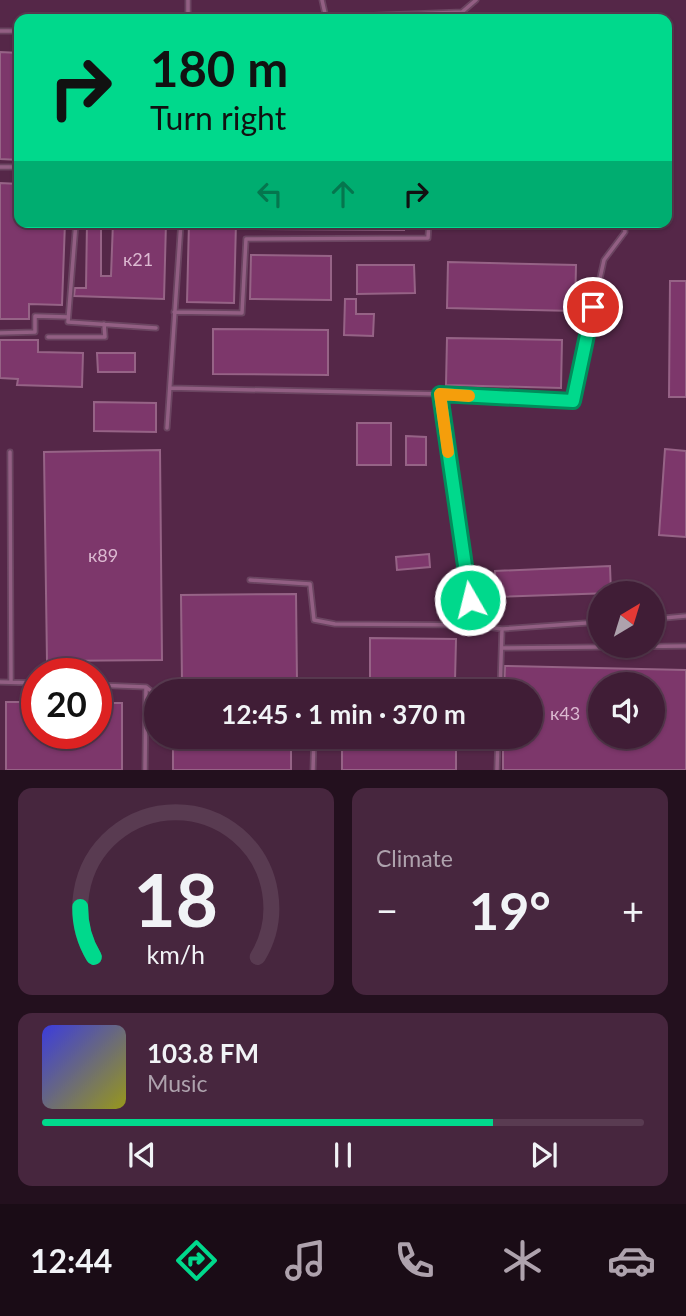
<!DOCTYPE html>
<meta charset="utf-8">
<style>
:root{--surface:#401d36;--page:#47263e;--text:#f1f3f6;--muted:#aea2ad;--line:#593b51;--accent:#00d98c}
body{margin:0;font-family:Lato,sans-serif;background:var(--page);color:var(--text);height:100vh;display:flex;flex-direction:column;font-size:26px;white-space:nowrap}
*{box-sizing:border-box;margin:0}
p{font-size:23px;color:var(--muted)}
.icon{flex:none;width:38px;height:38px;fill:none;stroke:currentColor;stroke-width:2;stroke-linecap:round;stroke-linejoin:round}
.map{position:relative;height:770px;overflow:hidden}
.side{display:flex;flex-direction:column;gap:18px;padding:18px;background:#23101e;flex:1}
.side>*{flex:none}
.hud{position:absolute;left:14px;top:14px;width:658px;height:214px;border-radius:14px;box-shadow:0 2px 5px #0004,0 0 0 2px var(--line);background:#00d98c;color:#111;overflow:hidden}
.needle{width:46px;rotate:38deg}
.tools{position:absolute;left:588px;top:581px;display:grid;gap:14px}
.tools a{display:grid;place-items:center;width:77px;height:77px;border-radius:50%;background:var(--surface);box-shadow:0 2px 5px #0004,0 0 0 2px var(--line);font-size:35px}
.speed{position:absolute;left:21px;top:658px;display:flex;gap:14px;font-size:35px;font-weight:700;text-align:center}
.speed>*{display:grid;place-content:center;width:91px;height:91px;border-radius:50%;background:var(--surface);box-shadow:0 2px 5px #0004,0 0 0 2px var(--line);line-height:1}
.speed .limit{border:10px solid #d22;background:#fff;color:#111}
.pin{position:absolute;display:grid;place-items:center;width:60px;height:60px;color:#fff;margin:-30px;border:4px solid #fff;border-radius:50%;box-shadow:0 2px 7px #0007}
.me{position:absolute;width:77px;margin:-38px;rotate:352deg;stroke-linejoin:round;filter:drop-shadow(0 0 5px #0008)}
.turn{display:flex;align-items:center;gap:24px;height:147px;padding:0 21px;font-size:32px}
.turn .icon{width:91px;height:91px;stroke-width:2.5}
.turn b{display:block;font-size:49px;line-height:60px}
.lanes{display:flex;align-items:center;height:66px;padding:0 21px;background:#0003;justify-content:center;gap:35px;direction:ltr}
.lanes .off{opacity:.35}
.big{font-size:52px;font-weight:700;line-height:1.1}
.side .widget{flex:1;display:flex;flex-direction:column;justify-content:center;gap:10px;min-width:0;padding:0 24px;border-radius:14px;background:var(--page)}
.side .dial{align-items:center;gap:0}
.dial svg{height:182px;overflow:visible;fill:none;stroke:var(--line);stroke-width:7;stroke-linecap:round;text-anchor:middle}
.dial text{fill:var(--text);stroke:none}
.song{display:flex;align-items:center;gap:21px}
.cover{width:84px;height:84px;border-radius:10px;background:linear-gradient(135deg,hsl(240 70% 55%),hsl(60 70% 35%))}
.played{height:7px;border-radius:4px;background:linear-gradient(90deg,var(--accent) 75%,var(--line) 75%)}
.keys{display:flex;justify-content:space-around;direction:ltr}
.heat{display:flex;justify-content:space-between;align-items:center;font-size:38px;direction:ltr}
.side .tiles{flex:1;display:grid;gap:18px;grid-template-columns:1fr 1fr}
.widget:last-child{grid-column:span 2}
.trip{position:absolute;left:144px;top:679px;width:399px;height:70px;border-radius:35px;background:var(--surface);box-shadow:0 2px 5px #0004,0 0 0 2px var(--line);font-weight:700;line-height:70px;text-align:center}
.dock{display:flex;height:112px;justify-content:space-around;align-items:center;background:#1a0c16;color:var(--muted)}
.dock .icon{width:49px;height:49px}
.dock .selected{color:var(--accent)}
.dock b{font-size:32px;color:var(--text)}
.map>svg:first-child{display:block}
.building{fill:#7d376b;stroke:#966386;stroke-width:2;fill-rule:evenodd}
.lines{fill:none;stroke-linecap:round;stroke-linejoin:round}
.lane-casing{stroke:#6b4561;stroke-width:7}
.lane{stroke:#925f83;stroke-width:3.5}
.route-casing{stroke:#008d5b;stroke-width:18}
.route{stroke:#00d98c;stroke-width:12}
.slow{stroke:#f59e0b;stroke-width:12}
.labels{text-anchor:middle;stroke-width:7;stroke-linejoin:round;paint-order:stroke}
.number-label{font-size:18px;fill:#dcb9d1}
</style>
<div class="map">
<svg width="686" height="770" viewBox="0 0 686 770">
<rect width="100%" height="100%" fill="#552748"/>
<path class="building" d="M0 52 19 53V160L0 159Z
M0 183 19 184V222H65L62 305 29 304V319H0Z
M87 222H101V276H111L113 222H166L164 299 74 296 75 288H86Z
M189 222H236L234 303 187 302Z
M257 222H404V230L257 229Z
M251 255 331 256V300L250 299Z
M448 262 576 265 575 311 447 308Z
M357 265H414L415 293 357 294Z
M670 281H686V397H669Z
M345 299H356V314H374L373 336 344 335Z
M213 329 328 330V375L213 374Z
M447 338 562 340 561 388 446 385Z
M0 340H38V352L83 353 82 387 17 385 18 379 0 378Z
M97 353H135V372H98Z
M94 402 156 403V432L94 431Z
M357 423H391V465H357Z
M406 436 426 437V465H406Z
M665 449 686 451V537L659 535Z
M160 450 162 660 47 661 44 452Z
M429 554 430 567 397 570 396 557Z
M610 566 611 593 496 597 495 571Z
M296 594 297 682H182L181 595Z
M370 638 456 639 455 681H370Z
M505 666 686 670V770H503V737H530V691H504ZM600 684H653V737H600Z
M6 702H37V733H96V703H122V770H6Z
M173 737H291V770H173Z
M342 737H456V770H342Z"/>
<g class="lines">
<defs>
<path id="lane" d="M188 0V19
M322 0 326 18
M285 19 462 12 476 0
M0 31H19
M0 167H19
M76 222 68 322 156 328
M174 312 242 313 246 239 428 238 429 222
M0 333 35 332V316L68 317
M48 337H105L104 324
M170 388 440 394 474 625
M440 394 573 401 604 260 625 232 624 222
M167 428 181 222
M10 452 11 682
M250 580 310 584 314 620 335 624 474 625 502 629 600 622
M653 619 686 616
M502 648 686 646
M0 682 37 683
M96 685 146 687 156 695
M500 691 502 629
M145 770 146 687
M313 770 314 737
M497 770 498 737"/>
</defs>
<use href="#lane" class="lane-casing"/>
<use href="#lane" class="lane"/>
</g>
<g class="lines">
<defs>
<path id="route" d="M470 600 440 394 573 401 593 307"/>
</defs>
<use href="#route" class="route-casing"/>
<use href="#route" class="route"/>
<path class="slow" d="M448 452 440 394 469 396"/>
</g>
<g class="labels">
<g class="number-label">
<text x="138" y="266">к21</text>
<text x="103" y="562">к89</text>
<text x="565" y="720">к43</text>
</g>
</g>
</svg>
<div class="tools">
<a><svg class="needle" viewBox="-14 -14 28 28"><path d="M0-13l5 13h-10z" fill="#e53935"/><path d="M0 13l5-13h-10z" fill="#aea2ad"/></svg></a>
<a><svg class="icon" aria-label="sound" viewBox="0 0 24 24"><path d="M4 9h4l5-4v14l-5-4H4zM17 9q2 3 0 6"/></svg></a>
</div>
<div class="speed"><div class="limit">20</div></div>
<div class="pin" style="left:593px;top:307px;background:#d93025"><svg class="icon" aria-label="arrive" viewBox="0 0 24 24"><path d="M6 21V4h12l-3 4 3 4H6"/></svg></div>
<svg class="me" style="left:470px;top:600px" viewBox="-20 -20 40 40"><circle r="17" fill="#00d98c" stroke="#fff" stroke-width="3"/><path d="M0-11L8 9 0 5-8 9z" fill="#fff"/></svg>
<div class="trip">12:45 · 1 min · 370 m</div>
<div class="hud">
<div class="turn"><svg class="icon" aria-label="right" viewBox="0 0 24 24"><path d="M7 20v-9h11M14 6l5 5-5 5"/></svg><div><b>180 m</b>Turn right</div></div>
<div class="lanes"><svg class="icon off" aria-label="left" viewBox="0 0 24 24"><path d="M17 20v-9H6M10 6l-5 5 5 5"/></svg><svg class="icon off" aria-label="ahead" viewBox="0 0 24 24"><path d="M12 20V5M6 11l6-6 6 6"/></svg><svg class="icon" aria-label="right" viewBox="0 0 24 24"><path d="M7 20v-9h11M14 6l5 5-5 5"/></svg></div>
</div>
</div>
<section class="side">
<div class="tiles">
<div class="widget dial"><svg viewBox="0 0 100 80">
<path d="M14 69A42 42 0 1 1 86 69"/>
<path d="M14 69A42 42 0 0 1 8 47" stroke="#00d98c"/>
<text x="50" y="56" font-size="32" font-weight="700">18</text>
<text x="50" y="72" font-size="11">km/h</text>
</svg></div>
<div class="widget"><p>Climate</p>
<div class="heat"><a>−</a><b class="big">19°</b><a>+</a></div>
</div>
<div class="widget">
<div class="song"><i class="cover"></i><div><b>103.8 FM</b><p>Music</p></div></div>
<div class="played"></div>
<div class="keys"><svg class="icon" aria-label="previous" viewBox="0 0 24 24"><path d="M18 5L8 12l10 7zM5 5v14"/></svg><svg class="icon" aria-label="pause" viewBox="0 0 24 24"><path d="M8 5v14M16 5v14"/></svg><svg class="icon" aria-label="next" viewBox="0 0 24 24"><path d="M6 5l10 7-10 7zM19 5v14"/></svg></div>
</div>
</div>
</section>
<nav class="dock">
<b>12:44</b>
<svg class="icon selected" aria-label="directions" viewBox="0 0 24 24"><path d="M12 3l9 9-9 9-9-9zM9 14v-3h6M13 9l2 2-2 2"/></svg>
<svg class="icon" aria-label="music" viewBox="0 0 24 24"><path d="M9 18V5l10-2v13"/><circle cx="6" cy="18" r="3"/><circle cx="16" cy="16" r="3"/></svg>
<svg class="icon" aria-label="phone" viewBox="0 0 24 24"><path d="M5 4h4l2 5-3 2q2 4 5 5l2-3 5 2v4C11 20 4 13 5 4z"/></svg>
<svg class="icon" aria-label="climate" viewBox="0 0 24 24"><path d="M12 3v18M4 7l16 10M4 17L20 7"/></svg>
<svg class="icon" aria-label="car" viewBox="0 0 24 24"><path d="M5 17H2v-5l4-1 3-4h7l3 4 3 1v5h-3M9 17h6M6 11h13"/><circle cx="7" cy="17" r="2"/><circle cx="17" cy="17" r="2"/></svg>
</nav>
